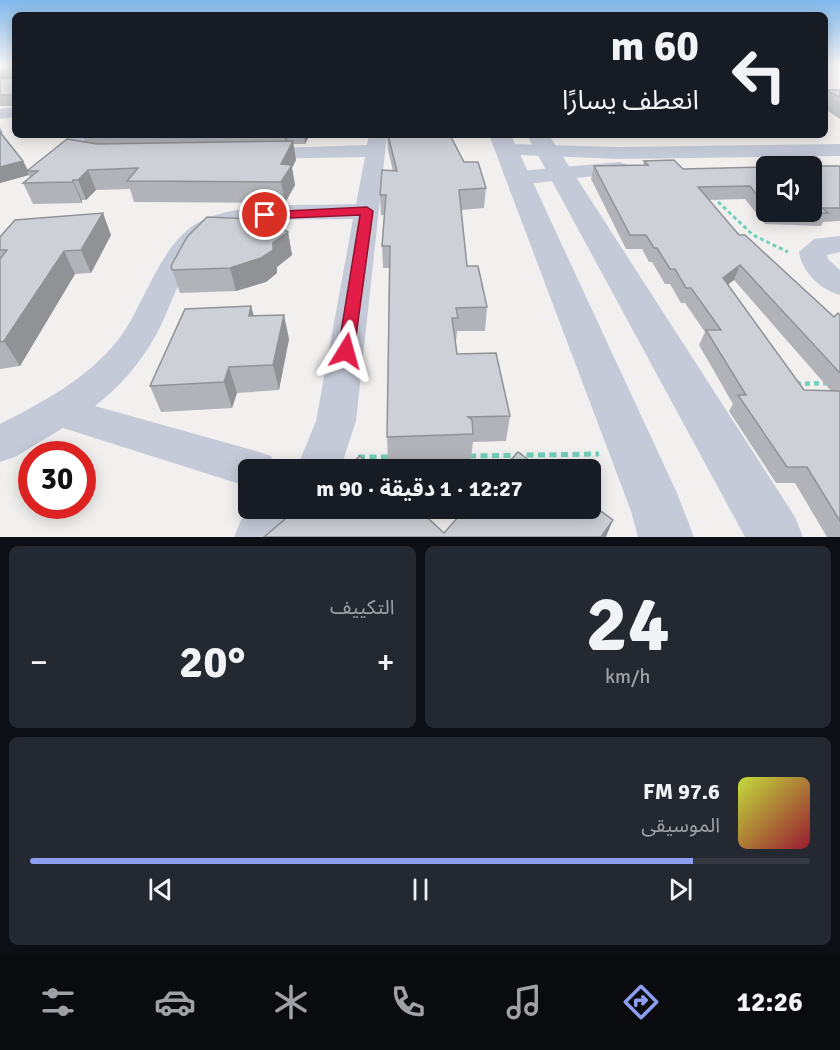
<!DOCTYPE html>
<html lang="ar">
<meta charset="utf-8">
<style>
:root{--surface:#171b24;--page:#242831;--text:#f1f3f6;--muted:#9ea1a6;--line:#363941;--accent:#8d9ef0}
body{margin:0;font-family:Signika,"Noto Sans Arabic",sans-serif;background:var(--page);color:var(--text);direction:rtl;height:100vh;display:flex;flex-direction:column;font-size:22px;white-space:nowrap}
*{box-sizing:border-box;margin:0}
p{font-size:20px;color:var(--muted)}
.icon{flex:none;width:33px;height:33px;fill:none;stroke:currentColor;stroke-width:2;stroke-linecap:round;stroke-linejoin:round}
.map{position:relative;height:537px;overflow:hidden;direction:ltr}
.sheet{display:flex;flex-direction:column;gap:9px;padding:9px;background:#0d0f14;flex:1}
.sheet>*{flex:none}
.guide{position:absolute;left:12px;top:12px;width:816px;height:126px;border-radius:9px;box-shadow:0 3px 15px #0003;direction:rtl;background:#171b24;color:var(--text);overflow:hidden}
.controls{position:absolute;left:756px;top:156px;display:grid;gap:12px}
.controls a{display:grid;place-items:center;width:66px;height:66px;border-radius:9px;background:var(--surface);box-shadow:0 3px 15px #0003;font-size:30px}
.speed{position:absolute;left:18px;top:441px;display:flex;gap:12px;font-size:30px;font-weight:700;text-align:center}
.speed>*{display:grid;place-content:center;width:78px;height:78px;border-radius:50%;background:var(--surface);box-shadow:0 3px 15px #0003;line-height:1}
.speed .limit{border:9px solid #d22;background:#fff;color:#111}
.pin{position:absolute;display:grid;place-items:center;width:51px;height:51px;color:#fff;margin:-26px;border:3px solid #fff;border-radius:50%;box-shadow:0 2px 6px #0007}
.me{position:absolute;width:66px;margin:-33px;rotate:8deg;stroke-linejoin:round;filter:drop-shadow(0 0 4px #0008)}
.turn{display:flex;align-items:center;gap:21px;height:126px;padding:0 30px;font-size:27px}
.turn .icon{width:78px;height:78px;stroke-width:2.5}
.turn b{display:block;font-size:42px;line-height:51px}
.big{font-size:45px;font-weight:700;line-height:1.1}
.sheet .widget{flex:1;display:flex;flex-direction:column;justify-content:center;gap:9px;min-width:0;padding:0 21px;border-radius:9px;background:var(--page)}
.sheet .dial{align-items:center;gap:0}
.dial b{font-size:78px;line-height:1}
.song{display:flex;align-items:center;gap:18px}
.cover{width:72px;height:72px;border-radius:9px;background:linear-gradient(135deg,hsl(70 70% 55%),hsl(350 70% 35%))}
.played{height:6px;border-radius:3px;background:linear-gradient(90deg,var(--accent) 85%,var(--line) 85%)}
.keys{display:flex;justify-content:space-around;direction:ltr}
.heat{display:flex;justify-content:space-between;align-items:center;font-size:33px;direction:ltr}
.sheet .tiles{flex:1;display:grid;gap:9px;grid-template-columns:1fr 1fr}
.widget:last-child{grid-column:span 2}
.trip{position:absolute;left:238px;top:459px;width:363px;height:60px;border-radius:9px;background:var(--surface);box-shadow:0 3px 15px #0003;font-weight:700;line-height:60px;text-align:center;direction:rtl}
.menu{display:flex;height:96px;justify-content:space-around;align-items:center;background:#090b0e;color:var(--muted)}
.menu .icon{width:42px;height:42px}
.menu .active{color:var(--accent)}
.menu b{font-size:27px;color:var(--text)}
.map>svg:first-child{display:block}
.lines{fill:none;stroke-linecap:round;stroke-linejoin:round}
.path-far2{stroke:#73d0bb;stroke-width:3;stroke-dasharray:4 3;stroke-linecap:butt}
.path-far1{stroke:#73d0bb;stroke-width:4.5;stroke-dasharray:5 4;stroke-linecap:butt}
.path{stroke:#73d0bb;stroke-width:5;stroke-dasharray:7 4.5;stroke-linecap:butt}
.minor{fill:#c5cad8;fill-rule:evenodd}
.tertiary{fill:#c5cad8;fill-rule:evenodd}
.wall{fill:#b1b3b9;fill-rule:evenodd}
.shaded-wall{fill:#909296}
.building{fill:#ced0d7;stroke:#909296;stroke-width:1.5}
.route{fill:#e11d48;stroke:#92132f;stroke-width:1.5}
</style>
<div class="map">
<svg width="840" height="537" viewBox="0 0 840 537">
<rect width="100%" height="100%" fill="#f2f0ef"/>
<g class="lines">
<path class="path-far2" d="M713 197 753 235 788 252"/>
<path class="path-far1" d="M796 384 827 383"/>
<path class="path" d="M469 456 599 454
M358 457H392"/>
<path class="minor" d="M15 107V117L0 119V109Z
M69 135H87L83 146 110 151 113 155 110 159 103 161 70 155 62 145Z
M369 135H387L356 421 340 470H296L316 421 353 219C321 220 258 217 230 227 186 243 176 299 155 337 139 364 120 387 95 406L256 451 271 456 277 470H249V487L63 428 15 457 0 462V424C43 402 87 379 118 340 146 304 160 240 203 220 246 201 309 206 356 204L365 157 257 159 250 157 247 153 250 149 367 145Z
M506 144 619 147 840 144V156L619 159 499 154 496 150 499 146Z
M619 162 626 164 630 168 626 172 520 185 512 183 509 178 512 173 520 171Z
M840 236V252L827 255 828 259 840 270V295C822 291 801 271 799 252L814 239Z
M254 508H311L304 524 291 537H234L241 520Z"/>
<path class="tertiary" d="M489 135H511L677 493 694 537H638L631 511Z
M527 135H549L795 517 803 537H745Z"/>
</g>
<path class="wall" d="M0 66H15V106H0Z
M826 90H840V119L825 109V93Z
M0 127 3 133H1L23 161 28 170 85 142 83 135H310L305 144H293L296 160 292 168 295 185 285 203 134 202 130 189 96 190 86 200H82V203L33 204 23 183 30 178 29 175 0 183Z
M387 135H450L464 162 486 188 484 208 461 210 467 266 487 307 485 331H457L456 342 457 354 510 416 506 441 473 442 471 459 388 462 387 437 389 268H383L382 246 384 215H381L380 195 393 171 388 150Z
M644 161 683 169 766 167V212H812L840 166V221L823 222 821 226 765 224 745 199 709 200 739 235 834 317 840 315V537H827L795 483H776L729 411 733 404 699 345 705 332 685 303H681L670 284H665L652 262H649L642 249H626L591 179 594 166 643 165ZM734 280 831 391 804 390 727 285Z
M288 232 292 255 277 267V273L266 282 236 291 180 293 171 266Z
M111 235 91 273 75 274 20 366 0 369V237Z
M251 306 254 316 289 339 279 390 237 393 232 408 161 412 150 386Z"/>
<path class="shaded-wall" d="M12 67 15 77 0 79V68Z
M284 135H287L288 141 286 144Z
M304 135H310L305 144Z
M293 141 296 160 292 168 295 185 285 203 281 182V164Z
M23 161 28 171H27L29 175 0 183V167Z
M88 170 96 190 86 200 78 180Z
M73 180 82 200V203L73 182Z
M103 213 111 235 91 273 81 250Z
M288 232 292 255 277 267V273L266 282 236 291 230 268 273 243Z
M64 251 75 274 20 366 4 341Z
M740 265 734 280 717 293 723 278Z
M251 306 257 330 249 316Z
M284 315 289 339 279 390 273 365Z
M229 367 237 393 232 408 224 382Z
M613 520 606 537H601Z"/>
<path class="building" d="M0 66H15V95H0V79L12 78V67L0 68Z
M826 90H840V97Z
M0 132 23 161 0 167Z
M388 135H450L464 162H478L486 188 459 190 467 266H478L487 307 456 308 458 318H452L457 354 496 353 510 416 468 417 472 420 473 434 387 437 390 246H382L386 195H380L382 170 397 171Z
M67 139 97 144 293 141 281 164 292 165 281 182 127 181 138 168 88 170 78 180H73V182L23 183 38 171H27Z
M674 160 683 169 766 167V206L750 186 698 187 739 235H745L834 317 838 313 840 315V373L740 265 723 278 804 390 840 391V521L807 467H787L738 395H746L706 330H721L691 288H686L675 269H670L657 248H654L646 235H630L594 166 648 165 644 161Z
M803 166H840V208H822L828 213 798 212H812V166Z
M103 213 81 250 64 251 4 341 0 342V259L7 250H0V237L15 220Z
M207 217 269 220 288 232 273 243V250L261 258 230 268 172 270 171 266 187 237Z
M251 306 249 316 284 315 273 365 229 367 224 382 150 386 185 309Z
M518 452 542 470H502Z
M360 456 375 470H343Z
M591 504 613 520 601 537H264L298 508H417L444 533 466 508H591Z"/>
<linearGradient id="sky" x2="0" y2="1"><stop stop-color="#81b8eb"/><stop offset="0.47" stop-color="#f9f8f8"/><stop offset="1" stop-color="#f9f8f8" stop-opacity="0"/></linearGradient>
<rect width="840" height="141" fill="url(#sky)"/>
<path class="route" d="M367 207 373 211 354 351 346 357 338 351 360 215 265 219 259 215 265 212Z"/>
</svg>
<div class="controls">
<a><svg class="icon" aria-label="sound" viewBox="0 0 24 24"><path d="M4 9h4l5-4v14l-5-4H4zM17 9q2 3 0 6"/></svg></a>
</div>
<div class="speed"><div class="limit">30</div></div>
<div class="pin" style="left:265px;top:215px;background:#d93025"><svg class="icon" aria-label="arrive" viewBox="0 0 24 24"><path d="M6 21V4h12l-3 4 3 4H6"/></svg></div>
<svg class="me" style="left:346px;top:351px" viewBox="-20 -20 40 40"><path d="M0-17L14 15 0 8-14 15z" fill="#e11d48" stroke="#fff" stroke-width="4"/></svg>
<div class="trip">12:27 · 1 دقيقة · 90 m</div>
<div class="guide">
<div class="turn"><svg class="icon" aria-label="left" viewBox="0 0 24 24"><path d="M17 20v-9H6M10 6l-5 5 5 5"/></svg><div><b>60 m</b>انعطف يسارًا</div></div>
</div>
</div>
<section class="sheet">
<div class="tiles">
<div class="widget dial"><b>24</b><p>km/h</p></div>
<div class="widget"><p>التكييف</p>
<div class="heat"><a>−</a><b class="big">20°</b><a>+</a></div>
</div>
<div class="widget">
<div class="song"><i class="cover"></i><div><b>97.6 FM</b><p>الموسيقى</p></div></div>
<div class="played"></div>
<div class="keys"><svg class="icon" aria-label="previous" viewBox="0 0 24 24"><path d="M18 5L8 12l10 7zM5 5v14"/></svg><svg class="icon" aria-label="pause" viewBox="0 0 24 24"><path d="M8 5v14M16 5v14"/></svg><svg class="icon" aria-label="next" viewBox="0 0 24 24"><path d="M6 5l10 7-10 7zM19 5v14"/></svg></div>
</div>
</div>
</section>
<nav class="menu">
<b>12:26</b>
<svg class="icon active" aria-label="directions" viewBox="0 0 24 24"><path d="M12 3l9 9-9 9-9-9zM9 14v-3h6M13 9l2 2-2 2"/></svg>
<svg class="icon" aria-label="music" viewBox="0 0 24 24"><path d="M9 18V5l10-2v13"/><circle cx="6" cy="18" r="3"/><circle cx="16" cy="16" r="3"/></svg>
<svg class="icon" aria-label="phone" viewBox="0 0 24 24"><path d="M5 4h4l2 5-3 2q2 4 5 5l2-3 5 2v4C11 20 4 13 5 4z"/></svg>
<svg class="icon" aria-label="climate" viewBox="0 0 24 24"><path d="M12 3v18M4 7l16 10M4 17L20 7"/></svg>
<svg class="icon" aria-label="car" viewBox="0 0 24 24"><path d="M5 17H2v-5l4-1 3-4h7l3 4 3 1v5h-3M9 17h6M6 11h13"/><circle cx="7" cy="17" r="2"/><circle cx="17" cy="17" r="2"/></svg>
<svg class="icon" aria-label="filters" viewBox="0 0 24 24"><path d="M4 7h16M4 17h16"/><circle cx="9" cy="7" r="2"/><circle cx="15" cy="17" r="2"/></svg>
</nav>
